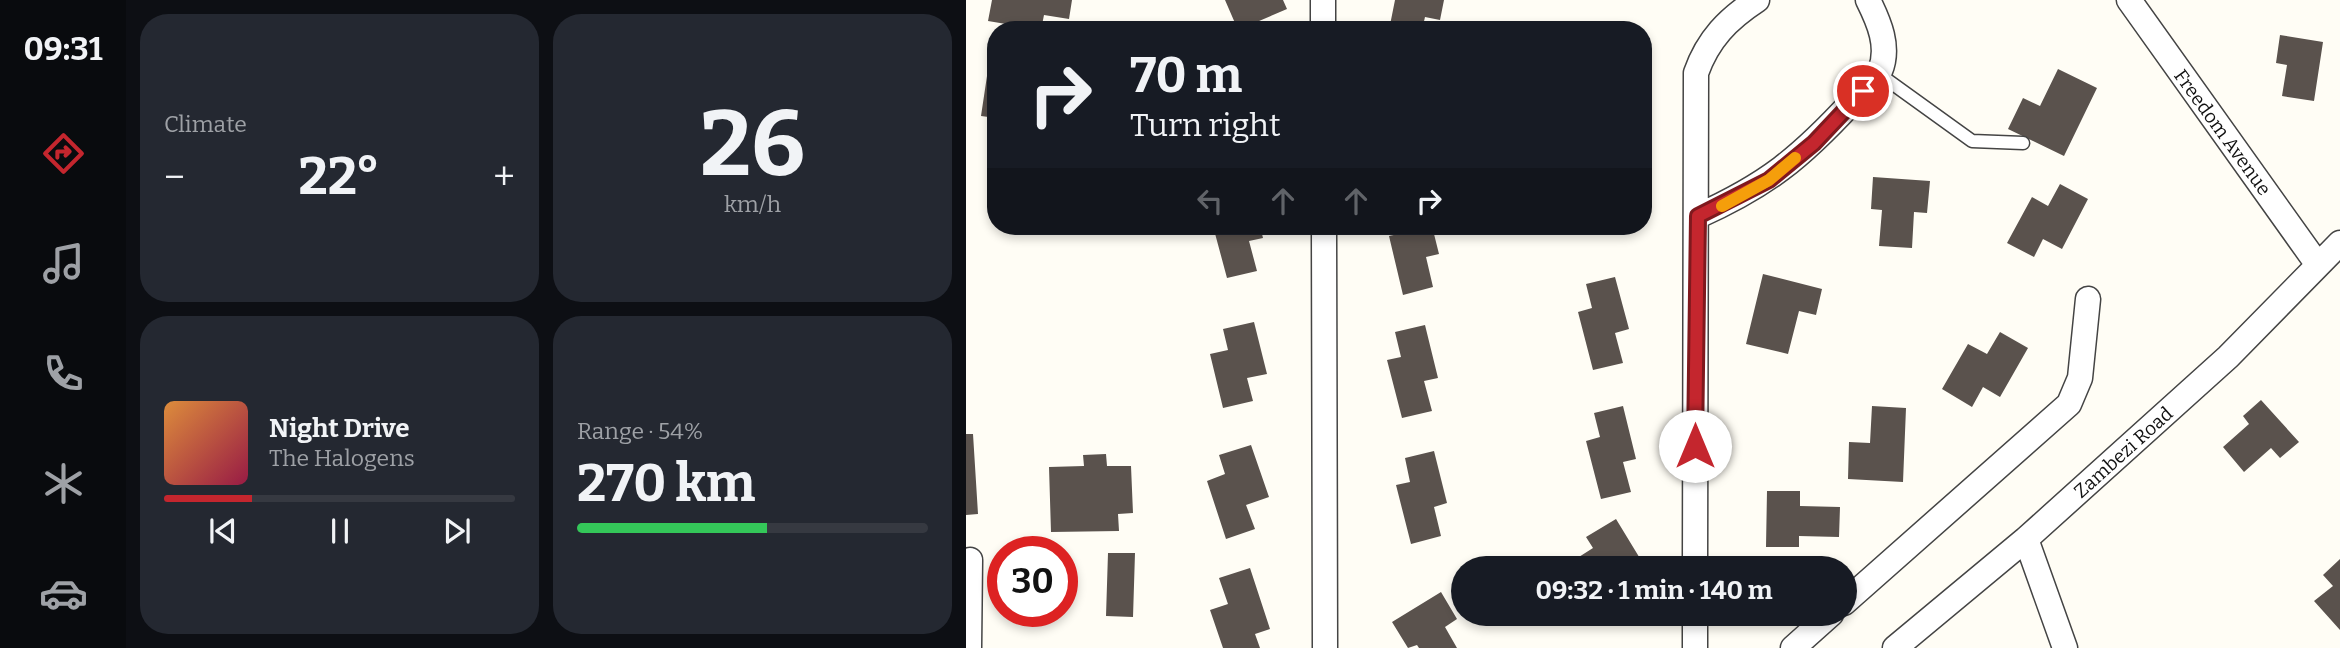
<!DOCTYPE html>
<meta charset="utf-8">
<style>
:root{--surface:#171b24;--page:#242831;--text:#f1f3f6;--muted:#9ea1a6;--line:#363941;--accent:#c4262e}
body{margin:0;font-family:Bitter,serif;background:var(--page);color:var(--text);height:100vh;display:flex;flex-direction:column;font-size:26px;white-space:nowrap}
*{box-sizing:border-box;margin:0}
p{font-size:23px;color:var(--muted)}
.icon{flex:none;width:38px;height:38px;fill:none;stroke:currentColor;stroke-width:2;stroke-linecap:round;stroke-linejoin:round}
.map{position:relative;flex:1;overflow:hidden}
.panel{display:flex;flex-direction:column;gap:14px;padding:14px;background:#0d0f14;width:840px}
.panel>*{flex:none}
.guide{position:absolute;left:21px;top:21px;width:665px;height:214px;border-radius:28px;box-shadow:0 4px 10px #0003;background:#171b24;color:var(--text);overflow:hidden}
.speed{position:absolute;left:21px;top:536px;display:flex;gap:14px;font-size:35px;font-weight:700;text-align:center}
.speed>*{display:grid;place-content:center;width:91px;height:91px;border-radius:50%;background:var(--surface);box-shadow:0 4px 10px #0003;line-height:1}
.speed .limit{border:10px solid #d22;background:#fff;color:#111}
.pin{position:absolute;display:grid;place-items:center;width:60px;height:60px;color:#fff;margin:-30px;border:4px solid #fff;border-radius:50%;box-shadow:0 2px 7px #0007}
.me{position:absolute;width:77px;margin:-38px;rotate:0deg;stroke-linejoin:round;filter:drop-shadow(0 0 5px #0008)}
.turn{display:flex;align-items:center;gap:24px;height:147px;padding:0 28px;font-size:32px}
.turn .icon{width:91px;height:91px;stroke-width:2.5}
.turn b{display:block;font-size:49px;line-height:60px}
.lanes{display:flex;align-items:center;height:66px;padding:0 28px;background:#0003;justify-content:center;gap:35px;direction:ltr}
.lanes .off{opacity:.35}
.big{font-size:52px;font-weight:700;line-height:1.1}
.panel .widget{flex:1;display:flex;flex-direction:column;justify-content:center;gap:10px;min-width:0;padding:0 24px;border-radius:28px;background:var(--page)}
.panel .dial{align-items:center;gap:0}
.dial b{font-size:91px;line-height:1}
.song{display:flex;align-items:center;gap:21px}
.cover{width:84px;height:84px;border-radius:10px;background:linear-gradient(135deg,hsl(30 70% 55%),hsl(340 70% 35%))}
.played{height:7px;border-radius:4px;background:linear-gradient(90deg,var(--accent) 25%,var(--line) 25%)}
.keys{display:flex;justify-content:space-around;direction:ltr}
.heat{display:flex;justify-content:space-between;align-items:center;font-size:38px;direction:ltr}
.charge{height:10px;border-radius:5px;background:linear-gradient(90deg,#34c759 54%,var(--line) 0)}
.panel .tiles{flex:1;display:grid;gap:14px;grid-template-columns:repeat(2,1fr)}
.trip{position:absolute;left:485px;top:556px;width:406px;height:70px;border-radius:35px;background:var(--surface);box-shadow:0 4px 10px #0003;font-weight:700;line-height:70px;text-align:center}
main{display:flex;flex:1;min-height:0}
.tab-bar{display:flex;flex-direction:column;width:126px;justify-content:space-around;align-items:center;background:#090b0e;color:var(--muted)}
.tab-bar .icon{width:49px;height:49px}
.tab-bar .active{color:var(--accent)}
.tab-bar b{font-size:32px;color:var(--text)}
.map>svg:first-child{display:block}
.building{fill:#5a524d}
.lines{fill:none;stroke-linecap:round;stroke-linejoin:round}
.service-casing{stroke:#444;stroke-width:15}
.minor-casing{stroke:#444;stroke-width:27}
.service{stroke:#fff;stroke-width:12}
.minor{stroke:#fff;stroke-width:24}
.route-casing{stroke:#7f191e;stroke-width:18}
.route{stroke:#c4262e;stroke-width:12}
.slow{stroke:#f59e0b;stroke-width:12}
.labels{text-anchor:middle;stroke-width:7;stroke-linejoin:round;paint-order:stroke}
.street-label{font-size:19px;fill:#111;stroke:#fff}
</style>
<main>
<nav class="tab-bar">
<b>09:31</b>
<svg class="icon active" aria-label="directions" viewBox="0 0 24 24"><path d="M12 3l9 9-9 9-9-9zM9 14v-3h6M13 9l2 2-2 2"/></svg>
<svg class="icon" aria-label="music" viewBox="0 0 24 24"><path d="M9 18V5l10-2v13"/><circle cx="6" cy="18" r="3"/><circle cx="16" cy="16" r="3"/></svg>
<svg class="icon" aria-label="phone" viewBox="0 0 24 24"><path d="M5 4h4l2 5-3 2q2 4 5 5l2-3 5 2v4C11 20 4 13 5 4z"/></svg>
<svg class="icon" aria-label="climate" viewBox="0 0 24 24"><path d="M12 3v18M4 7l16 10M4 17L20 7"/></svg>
<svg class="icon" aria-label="car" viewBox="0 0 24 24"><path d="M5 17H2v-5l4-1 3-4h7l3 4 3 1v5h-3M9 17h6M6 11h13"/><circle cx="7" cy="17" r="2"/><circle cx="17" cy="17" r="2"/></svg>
</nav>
<section class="panel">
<div class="tiles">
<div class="widget"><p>Climate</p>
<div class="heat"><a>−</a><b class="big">22°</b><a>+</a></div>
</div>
<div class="widget dial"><b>26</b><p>km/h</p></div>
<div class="widget">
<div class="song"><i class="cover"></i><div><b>Night Drive</b><p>The Halogens</p></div></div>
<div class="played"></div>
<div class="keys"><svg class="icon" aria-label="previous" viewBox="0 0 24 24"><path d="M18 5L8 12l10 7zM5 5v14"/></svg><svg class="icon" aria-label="pause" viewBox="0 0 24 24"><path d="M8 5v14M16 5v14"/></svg><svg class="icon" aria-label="next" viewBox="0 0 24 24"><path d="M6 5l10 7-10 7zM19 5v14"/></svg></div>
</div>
<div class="widget"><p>Range · 54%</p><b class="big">270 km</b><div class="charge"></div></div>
</div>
</section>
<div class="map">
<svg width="1374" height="648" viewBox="0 0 1374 648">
<rect width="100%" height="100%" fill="#fffdf5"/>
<path class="building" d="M26 0H106L103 19 78 15 75 30 22 21Z
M259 0H317L321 9 272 30Z
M429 0H478L474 20 459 17 456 30H423Z
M653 21 655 30H620V29Z
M1314 35 1357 42 1348 101 1316 96 1321 65 1310 63Z
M1092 69 1131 88 1098 156 1042 129 1057 98 1074 106Z
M21 76 30 77V118L15 116Z
M907 177 964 181 961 213 948 212 946 248 913 246 916 210 905 209Z
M1094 184 1122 199 1096 249 1077 239 1068 257 1041 243 1066 197 1082 206Z
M247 226H294L297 238 283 241 291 271 261 278Z
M435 226H466L473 254 460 257 467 287 437 295 423 236 437 233Z
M797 274 856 289 850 315 833 311 822 354 780 344Z
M649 277 663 329 649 333 657 363 627 370 612 312 626 308 620 284Z
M288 322 301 374 281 378 287 401 257 408 244 354 262 350 257 329Z
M459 325 472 378 458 381 466 411 436 418 421 360 435 357 429 332Z
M1034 332 1062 348 1034 397 1017 387 1006 407 976 389 1002 344 1021 354Z
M1295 400 1333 442 1314 458 1305 448 1278 472 1257 447 1283 424 1277 416Z
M657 406 670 459 657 462 665 492 635 499 620 441 634 437 628 413Z
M906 406 940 408 937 482 882 479 883 442 904 443Z
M0 434H7L12 514 0 515Z
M285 445 303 497 280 505 289 529 260 539 241 481 259 474 253 455Z
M468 451 481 503 468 507 475 536 445 544 430 485 444 482 439 458Z
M140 454 141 466H165L167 513 152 514 153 531 85 532 83 467 118 466 117 455Z
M801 491H834V506L874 507 873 537 833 536V547H800Z
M650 519 678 565 671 569H594L627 548 620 537Z
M142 553H169L167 617 140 616Z
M1374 559V630L1348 601 1367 586 1357 575Z
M284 568 304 629 289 634 294 648H257L244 610 262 604 253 578Z
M475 592 491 619 479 627 491 648H453L451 645 442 648 426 622Z"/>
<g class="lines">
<defs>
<path id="service" d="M913 74 1006 141 1057 143"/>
<path id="minor" d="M357 0V30
M1163 0 1352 265
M732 216C801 185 834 158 885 103 894 94 909 83 914 71 924 47 913 22 902 0
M358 226 359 648
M1060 539 1099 648
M729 569 730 73C742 39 762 19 791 0
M878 603 1103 404 1114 378 1122 299
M3 648 4 560
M729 648V614
M827 648 865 614
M929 648 1060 539 1262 357 1374 243"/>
</defs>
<use href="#service" class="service-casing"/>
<use href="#minor" class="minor-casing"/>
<use href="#service" class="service"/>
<use href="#minor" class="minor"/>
</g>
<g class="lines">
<defs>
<path id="route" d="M729 446 732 216 803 180 848 143 897 91"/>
</defs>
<use href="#route" class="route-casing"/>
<use href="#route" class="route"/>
<path class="slow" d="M756 206 803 180 829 158"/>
</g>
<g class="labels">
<g class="street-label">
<text transform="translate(1257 132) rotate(54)" y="7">Freedom Avenue</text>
<text transform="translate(1157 452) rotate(-42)" y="7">Zambezi Road</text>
</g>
</g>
</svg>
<div class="speed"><div class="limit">30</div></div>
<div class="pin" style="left:897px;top:91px;background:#d93025"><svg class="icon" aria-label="arrive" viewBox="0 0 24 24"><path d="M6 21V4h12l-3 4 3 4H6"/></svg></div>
<svg class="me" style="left:729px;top:446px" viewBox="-20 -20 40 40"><circle r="19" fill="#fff"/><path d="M0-13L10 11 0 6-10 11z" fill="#c4262e"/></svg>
<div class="trip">09:32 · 1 min · 140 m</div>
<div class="guide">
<div class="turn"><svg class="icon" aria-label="right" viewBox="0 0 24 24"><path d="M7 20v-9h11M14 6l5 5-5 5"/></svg><div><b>70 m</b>Turn right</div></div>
<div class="lanes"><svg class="icon off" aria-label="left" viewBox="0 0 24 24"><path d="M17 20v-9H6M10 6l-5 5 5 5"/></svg><svg class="icon off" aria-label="ahead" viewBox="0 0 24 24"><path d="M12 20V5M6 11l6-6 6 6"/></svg><svg class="icon off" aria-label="ahead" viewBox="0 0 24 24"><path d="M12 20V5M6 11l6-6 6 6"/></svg><svg class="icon" aria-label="right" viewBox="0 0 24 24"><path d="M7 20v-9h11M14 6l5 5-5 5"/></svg></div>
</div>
</div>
</main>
